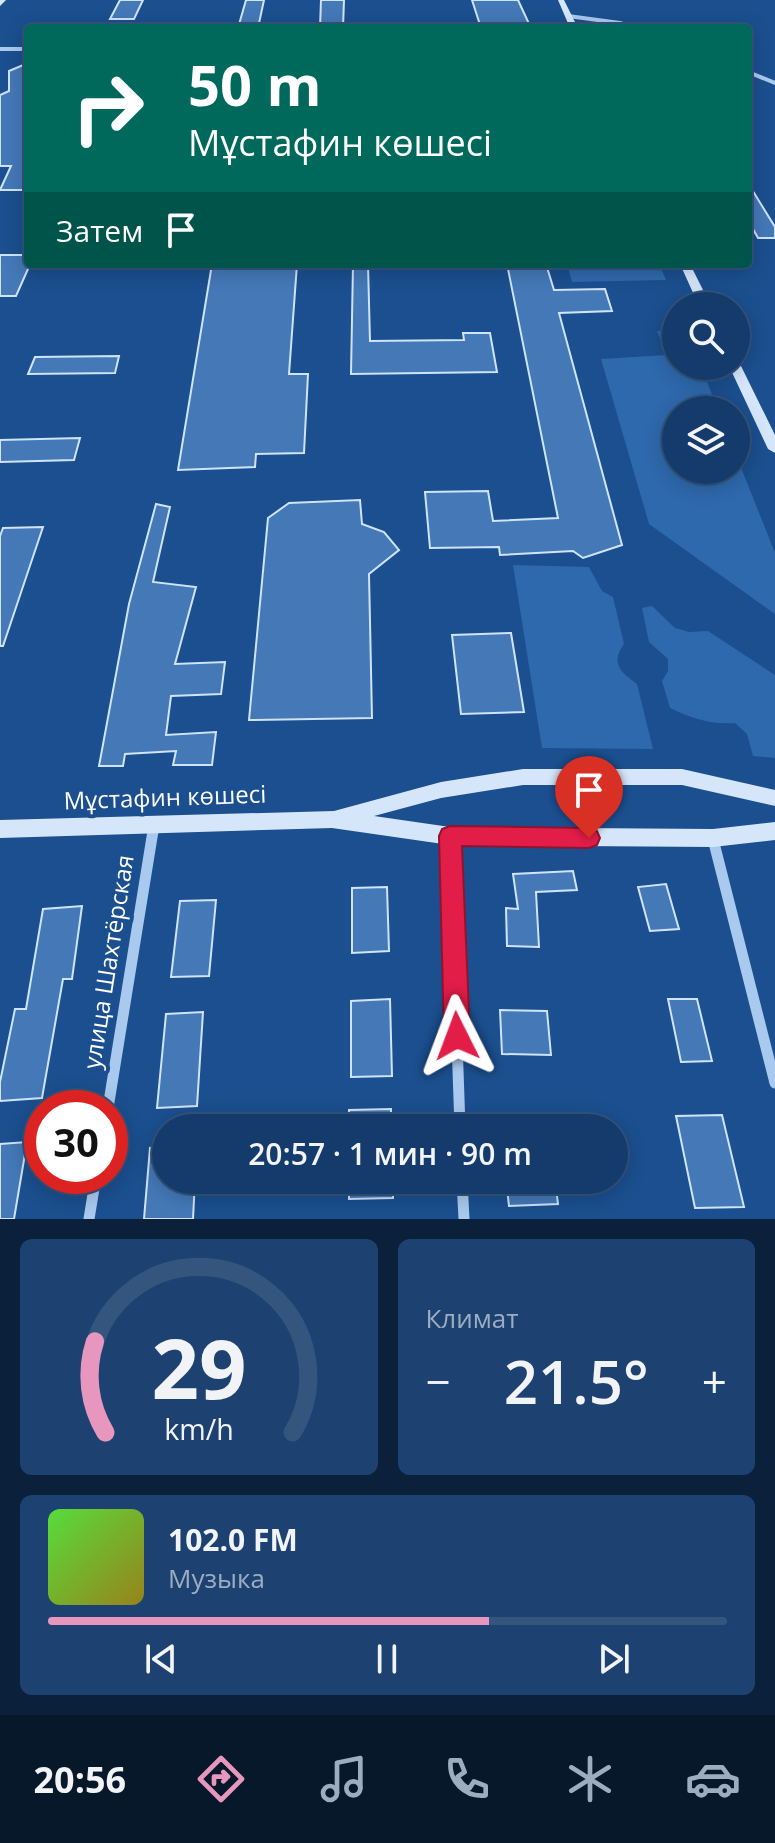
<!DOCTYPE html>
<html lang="ru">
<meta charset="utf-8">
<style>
:root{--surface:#143b6b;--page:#1d4271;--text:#f1f3f6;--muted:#9dadc1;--line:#33557e;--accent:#e797bd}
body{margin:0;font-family:"Open Sans",sans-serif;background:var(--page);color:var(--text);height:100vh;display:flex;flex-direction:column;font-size:30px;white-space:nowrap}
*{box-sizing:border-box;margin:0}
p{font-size:26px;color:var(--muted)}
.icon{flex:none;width:44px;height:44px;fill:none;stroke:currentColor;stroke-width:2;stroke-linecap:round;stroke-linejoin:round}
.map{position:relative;height:1219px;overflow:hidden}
.details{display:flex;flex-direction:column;gap:20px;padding:20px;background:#0b203b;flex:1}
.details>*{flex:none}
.banner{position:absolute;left:24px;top:24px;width:728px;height:244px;border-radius:8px;box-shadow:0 4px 20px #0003,0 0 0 2px var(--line);background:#00695c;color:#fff;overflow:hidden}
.controls{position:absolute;left:662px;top:292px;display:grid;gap:16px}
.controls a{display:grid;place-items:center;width:88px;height:88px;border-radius:50%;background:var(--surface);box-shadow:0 4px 20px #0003,0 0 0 2px var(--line);font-size:40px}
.speed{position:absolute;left:24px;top:1090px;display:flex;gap:16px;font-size:40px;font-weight:700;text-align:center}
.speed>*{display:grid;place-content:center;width:104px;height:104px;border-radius:50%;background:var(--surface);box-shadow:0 4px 20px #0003,0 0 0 2px var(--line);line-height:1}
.speed .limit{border:12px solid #d22;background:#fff;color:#111}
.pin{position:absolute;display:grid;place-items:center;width:68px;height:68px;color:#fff;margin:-82px -34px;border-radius:50% 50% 50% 0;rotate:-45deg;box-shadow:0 0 8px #0007}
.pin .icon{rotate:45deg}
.me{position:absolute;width:88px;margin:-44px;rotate:357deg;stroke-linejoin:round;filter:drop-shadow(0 0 6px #0008)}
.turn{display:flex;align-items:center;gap:28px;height:168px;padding:0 32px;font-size:36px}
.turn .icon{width:104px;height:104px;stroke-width:2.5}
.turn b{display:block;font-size:56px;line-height:68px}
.then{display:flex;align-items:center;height:76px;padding:0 32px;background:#0003;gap:16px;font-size:30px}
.big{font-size:60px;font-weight:600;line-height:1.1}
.details .widget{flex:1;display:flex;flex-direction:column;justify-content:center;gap:12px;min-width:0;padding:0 28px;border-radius:12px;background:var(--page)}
.details .dial{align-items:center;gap:0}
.dial svg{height:208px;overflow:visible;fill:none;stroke:var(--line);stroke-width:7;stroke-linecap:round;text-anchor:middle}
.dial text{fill:var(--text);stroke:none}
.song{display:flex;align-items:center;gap:24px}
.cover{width:96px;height:96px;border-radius:12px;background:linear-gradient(135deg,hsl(110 70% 55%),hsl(50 70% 35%))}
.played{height:8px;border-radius:4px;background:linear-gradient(90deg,var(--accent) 65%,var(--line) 65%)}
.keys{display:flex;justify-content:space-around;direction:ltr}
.heat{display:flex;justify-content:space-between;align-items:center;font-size:44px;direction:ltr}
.details .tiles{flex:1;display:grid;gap:20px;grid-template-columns:1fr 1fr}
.widget:last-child{grid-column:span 2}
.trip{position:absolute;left:152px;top:1114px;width:476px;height:80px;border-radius:40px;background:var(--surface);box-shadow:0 4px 20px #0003,0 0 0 2px var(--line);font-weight:600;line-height:80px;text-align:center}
.tabs{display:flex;height:128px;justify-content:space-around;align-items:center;background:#08182b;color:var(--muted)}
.tabs .icon{width:56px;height:56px}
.tabs .current{color:var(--accent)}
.tabs b{font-size:36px;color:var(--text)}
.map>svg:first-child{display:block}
.green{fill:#2e69ad}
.building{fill:#4478b7;stroke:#cfe3fa;stroke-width:2}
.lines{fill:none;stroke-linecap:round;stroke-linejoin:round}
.street-far2{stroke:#a9c9ee;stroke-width:4}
.street-far1{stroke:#a9c9ee;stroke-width:8}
.street{stroke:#a9c9ee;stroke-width:11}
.secondary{fill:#d6e6fa;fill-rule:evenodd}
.route{fill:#e11d48;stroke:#92132f;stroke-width:2}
.labels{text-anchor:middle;stroke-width:8;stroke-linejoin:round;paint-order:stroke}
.near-street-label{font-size:24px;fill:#fff;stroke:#1b4f8f}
</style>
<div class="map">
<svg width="775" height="1219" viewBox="0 0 775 1219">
<rect width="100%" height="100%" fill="#1b4f8f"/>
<path class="green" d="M567 264H659L666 280 572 282Z
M676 330V366H701L718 410H676V470H736V455L775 553V614L649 524 601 359 667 355 657 331Z
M513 565 589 567 602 591 613 597 624 644C610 663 621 673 637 684L653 749 542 748Z
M652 606 675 628 689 632 708 631 775 675V758L753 756 747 734 735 723C711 725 691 718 670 708L662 681 668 671V659L649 642 642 608Z"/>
<path class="building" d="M120 0H143L134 19H110Z
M246 0H264L258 28H238Z
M321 0H344L343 28H320Z
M472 0H518L531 28H481Z
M28 63V190H0L11 166H0V95L9 91V71Z
M748 183 775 227V238H758L748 220Z
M0 255H28V269L16 296H0Z
M212 264H297L289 374H308L304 453 256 454 255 467 178 470Z
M353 264H368L370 341 464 340 463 333H490L497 372 351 374Z
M507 264H546L554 290 605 289 612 311 559 313 622 545 583 558 573 551 500 555 499 547 430 548 425 492 488 491 493 521 558 518Z
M119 356 115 373 28 374 35 357Z
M80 438 74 460 0 462V440Z
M360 500 362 524 384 532 399 550 369 574 372 718 249 720 268 518 289 503Z
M156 504 170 507 153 582 196 587 175 664 225 662 221 694 171 696 166 735 216 732 212 765H173L176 751 125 754 123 766H99L129 604Z
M43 527 3 646H0V536L3 528Z
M511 633 524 712 461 714 452 635Z
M573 871 577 890 536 892 539 947 507 946 506 908 518 909 513 874Z
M666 884 679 929 650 931 638 887Z
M387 887 389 951 352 953V888Z
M216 900 209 976 171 977 180 901Z
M82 906 72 979H63L42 1098 0 1101V1082L15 1009H26L43 909Z
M390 999 392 1076 351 1077V1001Z
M668 999H697L712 1061 681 1062Z
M500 1010 547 1011 551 1055 502 1054Z
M203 1012 197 1106 157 1108 166 1014Z
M391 1109V1128H349V1110Z
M722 1115 744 1207 695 1208 676 1116Z
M27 1142 14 1219H0V1144Z
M166 1146V1180H195L193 1219H144L150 1148Z
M349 1180H393V1198L349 1199Z
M506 1180H555L558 1204 509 1206Z"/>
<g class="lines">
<path class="street-far2" d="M568 16 620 23 634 28
M0 49H28
M748 72 775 83"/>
<path class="street-far1" d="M153 833 154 825"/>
<path class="street" d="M450 837 460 1128
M713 839 775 1083
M108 1108 153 831
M462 1180 464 1219
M89 1219 96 1176"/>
<path class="secondary" d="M0 0H6L0 6Z
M558 0H564L578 28H570Z
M680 264H690L711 306H699Z
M736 363 741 366 775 435V453L768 449 729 366H736Z
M523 769H682L775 790V806L682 785H523L441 798 374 816 450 827 713 829 775 822V840L713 847 450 845 332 828 0 838V820L334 811 441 782Z"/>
</g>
<path class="route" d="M450 826 589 828 597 831 600 838 597 845 589 848 462 846 470 1036 466 1045 457 1048 448 1045 444 1036 439 836 442 829Z"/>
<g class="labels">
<g class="near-street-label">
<text transform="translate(165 798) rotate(-2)" y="8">Мұстафин көшесі</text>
<text transform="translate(109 962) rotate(-81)" y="8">улица Шахтёрская</text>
</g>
</g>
</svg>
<div class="controls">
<a><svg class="icon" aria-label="search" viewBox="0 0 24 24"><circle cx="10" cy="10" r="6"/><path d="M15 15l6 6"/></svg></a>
<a><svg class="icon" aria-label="layers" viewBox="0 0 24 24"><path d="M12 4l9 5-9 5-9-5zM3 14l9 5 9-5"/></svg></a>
</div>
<div class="speed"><div class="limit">30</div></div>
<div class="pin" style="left:589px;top:838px;background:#d93025"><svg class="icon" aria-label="arrive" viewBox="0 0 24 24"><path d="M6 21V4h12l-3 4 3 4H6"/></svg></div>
<svg class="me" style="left:457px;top:1036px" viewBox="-20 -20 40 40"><path d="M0-17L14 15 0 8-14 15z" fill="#e11d48" stroke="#fff" stroke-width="4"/></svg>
<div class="trip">20:57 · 1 мин · 90 m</div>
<div class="banner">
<div class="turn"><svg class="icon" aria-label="right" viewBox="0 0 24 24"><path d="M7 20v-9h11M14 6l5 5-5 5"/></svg><div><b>50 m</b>Мұстафин көшесі</div></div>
<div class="then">Затем<svg class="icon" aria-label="arrive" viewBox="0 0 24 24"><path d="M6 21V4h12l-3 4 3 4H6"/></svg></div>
</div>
</div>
<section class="details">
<div class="tiles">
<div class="widget dial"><svg viewBox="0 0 100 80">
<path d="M14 69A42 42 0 1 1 86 69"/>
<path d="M14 69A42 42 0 0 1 10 34" stroke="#e797bd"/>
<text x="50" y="56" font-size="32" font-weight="700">29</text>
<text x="50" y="72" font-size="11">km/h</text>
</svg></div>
<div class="widget"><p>Климат</p>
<div class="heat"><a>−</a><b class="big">21.5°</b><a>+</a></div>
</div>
<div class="widget">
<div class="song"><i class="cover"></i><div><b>102.0 FM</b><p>Музыка</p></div></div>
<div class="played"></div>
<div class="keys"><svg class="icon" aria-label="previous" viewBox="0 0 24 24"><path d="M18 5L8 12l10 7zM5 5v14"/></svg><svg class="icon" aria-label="pause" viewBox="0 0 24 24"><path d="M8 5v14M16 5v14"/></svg><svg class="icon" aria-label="next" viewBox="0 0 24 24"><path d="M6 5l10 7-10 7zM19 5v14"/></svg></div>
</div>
</div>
</section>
<nav class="tabs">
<b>20:56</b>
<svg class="icon current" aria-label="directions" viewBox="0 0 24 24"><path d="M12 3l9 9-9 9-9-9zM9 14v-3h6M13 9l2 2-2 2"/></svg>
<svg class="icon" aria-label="music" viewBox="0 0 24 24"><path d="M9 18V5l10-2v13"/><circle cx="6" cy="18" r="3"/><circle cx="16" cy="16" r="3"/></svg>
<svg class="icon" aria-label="phone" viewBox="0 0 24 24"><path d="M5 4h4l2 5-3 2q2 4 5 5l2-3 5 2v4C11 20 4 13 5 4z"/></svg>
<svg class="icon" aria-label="climate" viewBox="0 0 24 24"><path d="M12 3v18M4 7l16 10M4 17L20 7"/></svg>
<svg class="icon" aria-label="car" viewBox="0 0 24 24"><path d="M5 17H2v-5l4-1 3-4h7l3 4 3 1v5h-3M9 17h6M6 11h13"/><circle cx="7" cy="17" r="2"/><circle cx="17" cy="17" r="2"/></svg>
</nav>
